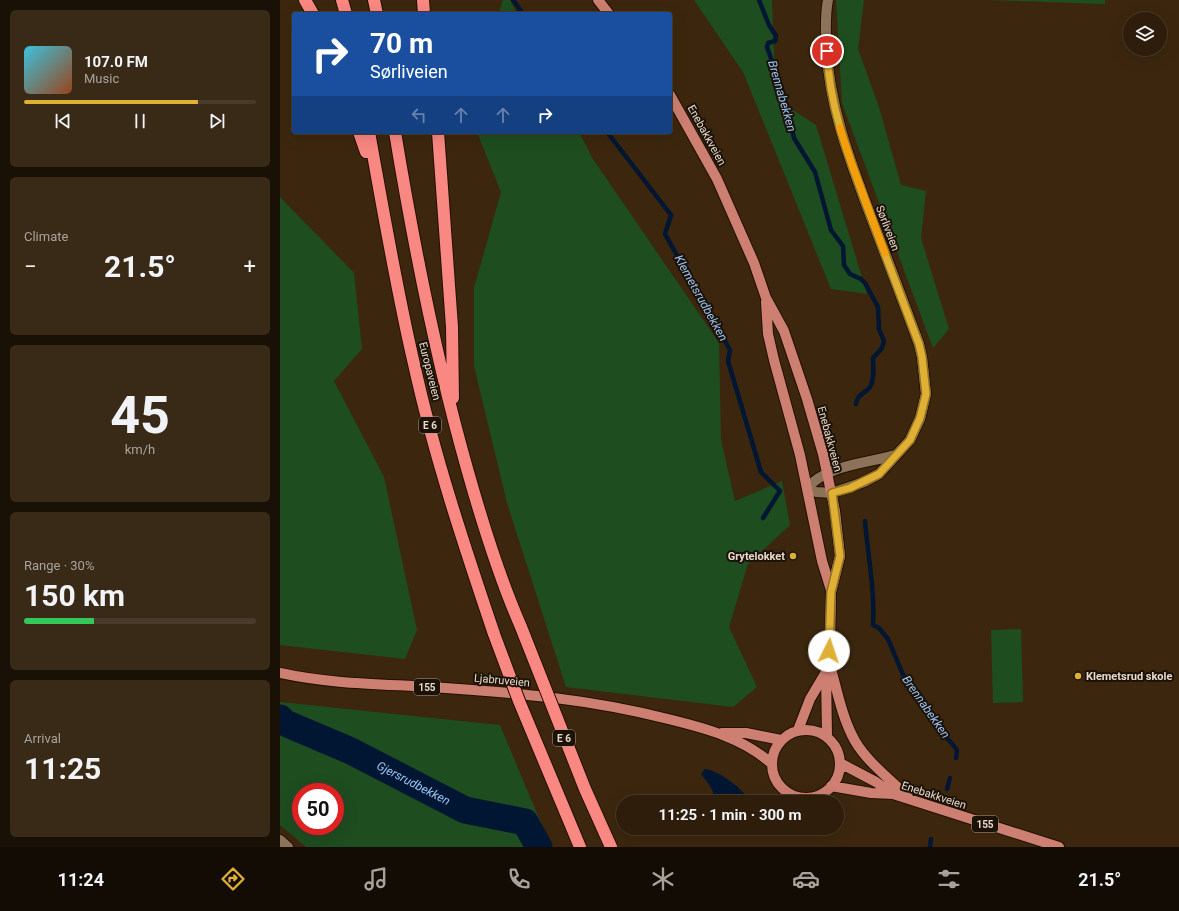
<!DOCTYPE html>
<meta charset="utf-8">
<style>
:root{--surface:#2d1d0a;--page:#392a18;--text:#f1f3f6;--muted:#a7a29c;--line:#483b2b;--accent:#dfb034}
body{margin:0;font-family:Roboto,sans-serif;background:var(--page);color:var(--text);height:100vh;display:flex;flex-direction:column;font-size:15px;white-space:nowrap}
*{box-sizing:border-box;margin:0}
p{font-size:13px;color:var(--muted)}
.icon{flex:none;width:22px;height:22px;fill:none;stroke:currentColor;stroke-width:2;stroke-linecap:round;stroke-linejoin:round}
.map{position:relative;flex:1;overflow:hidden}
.panel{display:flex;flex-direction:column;gap:10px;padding:10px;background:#191006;width:280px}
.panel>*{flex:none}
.banner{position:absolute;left:12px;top:12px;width:380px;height:122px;border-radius:4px;box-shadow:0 4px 16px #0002,0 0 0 1px var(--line);background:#1a4fa0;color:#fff;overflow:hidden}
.controls{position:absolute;left:843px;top:12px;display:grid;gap:8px}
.controls a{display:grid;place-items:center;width:44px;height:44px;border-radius:50%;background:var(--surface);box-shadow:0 4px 16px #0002,0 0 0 1px var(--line);font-size:20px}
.speed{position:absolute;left:12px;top:783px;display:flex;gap:8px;font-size:20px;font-weight:700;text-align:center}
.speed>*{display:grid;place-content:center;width:52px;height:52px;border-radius:50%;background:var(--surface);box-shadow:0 4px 16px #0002,0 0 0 1px var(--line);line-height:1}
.speed .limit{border:6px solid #d22;background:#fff;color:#111}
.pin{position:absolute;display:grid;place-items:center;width:34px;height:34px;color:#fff;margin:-17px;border:2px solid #fff;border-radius:50%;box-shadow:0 1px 4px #0007}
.me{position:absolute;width:44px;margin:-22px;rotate:4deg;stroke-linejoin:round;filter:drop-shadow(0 0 3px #0008)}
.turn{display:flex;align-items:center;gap:14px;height:84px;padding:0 12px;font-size:18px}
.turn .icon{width:52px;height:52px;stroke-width:2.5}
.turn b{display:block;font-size:28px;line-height:34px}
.lanes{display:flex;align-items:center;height:38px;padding:0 12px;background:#0003;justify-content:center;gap:20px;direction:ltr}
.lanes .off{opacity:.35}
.big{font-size:30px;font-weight:700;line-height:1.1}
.panel .card{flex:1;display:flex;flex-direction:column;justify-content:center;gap:6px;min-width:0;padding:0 14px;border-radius:6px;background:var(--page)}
.panel .dial{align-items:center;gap:0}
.dial b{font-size:52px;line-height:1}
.song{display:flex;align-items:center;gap:12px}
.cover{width:48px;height:48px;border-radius:6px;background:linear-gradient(135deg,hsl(190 70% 55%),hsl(20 70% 35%))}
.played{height:4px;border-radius:2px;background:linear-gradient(90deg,var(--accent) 75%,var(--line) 75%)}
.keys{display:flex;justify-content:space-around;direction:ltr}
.heat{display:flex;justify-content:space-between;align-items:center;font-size:22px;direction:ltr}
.charge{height:6px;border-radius:3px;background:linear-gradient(90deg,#34c759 30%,var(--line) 0)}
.trip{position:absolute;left:336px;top:795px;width:228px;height:40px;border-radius:20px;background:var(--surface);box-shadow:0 4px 16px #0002,0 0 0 1px var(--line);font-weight:700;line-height:40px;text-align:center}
.menu{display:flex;height:64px;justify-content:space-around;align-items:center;background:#120c04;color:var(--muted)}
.menu .icon{width:28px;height:28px}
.menu .on{color:var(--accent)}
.menu b{font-size:18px;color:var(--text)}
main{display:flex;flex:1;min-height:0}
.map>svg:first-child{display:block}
.green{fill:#1e4d20;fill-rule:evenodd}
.water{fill:#001632}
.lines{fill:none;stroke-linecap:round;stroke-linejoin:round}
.stream{stroke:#001632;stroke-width:4.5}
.river{stroke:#001632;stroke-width:27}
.minor-casing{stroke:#230f00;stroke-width:12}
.major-casing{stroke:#230f00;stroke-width:12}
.highway-casing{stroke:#230f00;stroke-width:14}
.minor{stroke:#8c7258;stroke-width:10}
.major{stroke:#cd7f71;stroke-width:10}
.highway{stroke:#f98782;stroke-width:12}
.highway-bridge-casing{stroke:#230f00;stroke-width:14;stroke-linecap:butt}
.highway-bridge{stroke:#f98782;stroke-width:12}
.route-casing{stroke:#917222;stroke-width:10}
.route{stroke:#dfb034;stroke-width:7}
.slow{stroke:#f59e0b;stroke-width:7}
.poi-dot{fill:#dfb034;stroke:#1c1208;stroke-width:1.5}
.labels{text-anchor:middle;stroke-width:4;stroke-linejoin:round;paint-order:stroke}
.shield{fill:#1c1208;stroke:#ab9d90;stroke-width:1}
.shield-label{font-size:10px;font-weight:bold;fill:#e8d9cb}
.street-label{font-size:11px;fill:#e8d9cb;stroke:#1c1208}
.poi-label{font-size:11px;font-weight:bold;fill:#e8d9cb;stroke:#1c1208;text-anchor:end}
.water-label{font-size:12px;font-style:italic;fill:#9ac4f5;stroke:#1c1208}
</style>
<main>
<section class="panel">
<div class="card">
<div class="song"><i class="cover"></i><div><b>107.0 FM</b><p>Music</p></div></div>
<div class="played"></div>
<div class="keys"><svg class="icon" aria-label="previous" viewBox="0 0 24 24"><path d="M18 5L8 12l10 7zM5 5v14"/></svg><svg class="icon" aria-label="pause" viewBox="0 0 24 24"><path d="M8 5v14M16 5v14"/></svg><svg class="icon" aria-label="next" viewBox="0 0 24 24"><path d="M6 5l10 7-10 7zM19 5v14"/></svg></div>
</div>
<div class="card"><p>Climate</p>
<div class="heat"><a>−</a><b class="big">21.5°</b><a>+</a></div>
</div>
<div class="card dial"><b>45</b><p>km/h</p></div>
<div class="card"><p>Range · 30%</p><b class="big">150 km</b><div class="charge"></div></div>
<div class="card"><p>Arrival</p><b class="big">11:25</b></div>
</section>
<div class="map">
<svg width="899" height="847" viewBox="0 0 899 847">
<rect width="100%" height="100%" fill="#3c270e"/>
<path class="green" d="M223 0H230L237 14H218Z
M414 0H492L496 99 536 125 587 294 551 289 463 72Z
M556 0H584L578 49 599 107 621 185 646 191 641 238 669 329 653 348 562 103Z
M706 0H825V4Z
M197 132H299L313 159 439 343 441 440 455 501 502 481 510 525 468 564 449 627 477 687 453 707 286 687 227 503 194 366V288L221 192Z
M0 197 74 273 82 349 54 381 104 477 137 630 125 659 0 645Z
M741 629 743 702 713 703 711 630Z
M0 702 220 725 271 847H26L0 825ZM21 792H55V826H21Z"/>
<path class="water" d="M425 769C439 770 464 790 471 802H433C437 792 427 782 421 774Z"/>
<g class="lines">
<path class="stream" d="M233 0 243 14
M479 0 489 25 496 36 495 41 488 43 487 47 503 92 514 138 535 172 551 230 563 246 564 265 570 274 581 279 585 283 598 307 599 329 604 341 602 348 593 358C593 368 595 378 590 387 585 394 577 394 576 404
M327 132 391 215 385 234 450 350 448 361 481 472 500 491 483 518
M585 521C588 556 595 591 593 625L599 628 608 639 624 677 629 682 632 691 641 696 665 736 674 746 677 750 676 758
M667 789 670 778
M650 847 651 839"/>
<path class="river" id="s1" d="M0 718 5 723 71 751 185 810 245 822 259 847"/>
<defs>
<path id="minor" d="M548 0C545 14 546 28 546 43 549 109 573 169 596 230 611 268 625 306 639 344L642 357 646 394 640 419 630 440 599 474 584 482 552 493 536 492 527 488C549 464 586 464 615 455
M0 840 8 847"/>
<path id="major" d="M318 0 329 14
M390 95 437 179 474 263 486 298 504 331 527 399 543 454 555 511 560 556 551 592 550 643 546 672 547 736
M486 302 488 334 494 360 520 455 542 561 551 590
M550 665C557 690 562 718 575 741 588 763 610 779 628 797
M0 673C50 684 100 684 151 687 230 692 310 699 388 719 425 728 463 738 492 764
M518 730 530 699 546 672
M492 764a34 34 0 1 1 68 0a34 34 0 1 1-68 0Z
M442 733H466L501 740
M560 763 596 782 613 794 779 847
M551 786 591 793 613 794"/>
<path id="highway" d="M25 0 33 14
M62 0 66 14
M94 0 97 14
M143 0 144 14
M79 132 86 152
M89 132C103 209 116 287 134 364 154 455 184 545 214 634
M115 132C134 247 156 360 188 472 203 525 219 577 241 627
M158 132 172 327 173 398"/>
</defs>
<use href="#minor" class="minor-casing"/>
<use href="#major" class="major-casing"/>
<use href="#highway" class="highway-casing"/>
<use href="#minor" class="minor"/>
<use href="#major" class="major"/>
<use href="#highway" class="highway"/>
<defs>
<path id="highway-bridge" d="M241 627 305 789 331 847
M214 634 239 701 300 847"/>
</defs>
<use href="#highway-bridge" class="highway-bridge-casing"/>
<use href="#highway-bridge" class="highway-bridge"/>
</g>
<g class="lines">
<defs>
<path id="route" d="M547 51C549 109 571 163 591 217 607 259 623 302 639 344L642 357 646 394 640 418 630 440 599 474 570 488 552 493 560 556 551 592 549 651"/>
</defs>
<use href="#route" class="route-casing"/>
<use href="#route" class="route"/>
<path class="slow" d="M560 128 572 164 605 253"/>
</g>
<g class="poi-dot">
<circle cx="513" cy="556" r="4"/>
<circle cx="798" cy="676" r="4"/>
</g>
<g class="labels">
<g class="shield">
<rect x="139" y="417" width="22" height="16" rx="3"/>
<rect x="134" y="679" width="26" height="16" rx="3"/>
<rect x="273" y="730" width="22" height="16" rx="3"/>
<rect x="692" y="816" width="26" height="16" rx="3"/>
</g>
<g class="shield-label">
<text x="150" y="429">E 6</text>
<text x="147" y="691">155</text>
<text x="284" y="742">E 6</text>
<text x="705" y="828">155</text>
</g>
<g class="street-label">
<text transform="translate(427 135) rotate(61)" y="4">Enebakkveien</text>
<text transform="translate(608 228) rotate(69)" y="4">Sørliveien</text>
<text transform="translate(150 371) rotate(76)" y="4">Europaveien</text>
<text transform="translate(550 439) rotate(75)" y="4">Enebakkveien</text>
<text transform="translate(222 680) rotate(5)" y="4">Ljabruveien</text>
<text transform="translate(654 795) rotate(18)" y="4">Enebakkveien</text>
</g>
<g class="poi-label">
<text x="505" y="560">Grytelokket</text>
<text x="806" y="680" text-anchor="start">Klemetsrud skole</text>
</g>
<g class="water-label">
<text transform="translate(502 96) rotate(74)" y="4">Brennabekken</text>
<text transform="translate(421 298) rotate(61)" y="4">Klemetsrudbekken</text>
<text transform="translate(646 707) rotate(55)" y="4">Brennabekken</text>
<text dy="4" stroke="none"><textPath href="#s1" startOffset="149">Gjersrudbekken</textPath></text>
</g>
</g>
</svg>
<div class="controls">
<a><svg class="icon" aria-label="layers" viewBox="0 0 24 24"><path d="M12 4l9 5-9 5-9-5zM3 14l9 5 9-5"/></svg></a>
</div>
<div class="speed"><div class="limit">50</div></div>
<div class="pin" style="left:547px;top:51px;background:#d93025"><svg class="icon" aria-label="arrive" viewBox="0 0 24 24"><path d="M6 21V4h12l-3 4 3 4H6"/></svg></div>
<svg class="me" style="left:549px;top:651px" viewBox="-20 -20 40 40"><circle r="19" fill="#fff"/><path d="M0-13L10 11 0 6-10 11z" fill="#dfb034"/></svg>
<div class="trip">11:25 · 1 min · 300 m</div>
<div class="banner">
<div class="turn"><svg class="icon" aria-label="right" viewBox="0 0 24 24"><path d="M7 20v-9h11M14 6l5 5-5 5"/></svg><div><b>70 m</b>Sørliveien</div></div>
<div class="lanes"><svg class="icon off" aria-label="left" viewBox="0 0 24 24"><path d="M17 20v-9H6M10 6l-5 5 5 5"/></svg><svg class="icon off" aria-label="ahead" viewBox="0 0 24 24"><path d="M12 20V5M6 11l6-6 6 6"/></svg><svg class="icon off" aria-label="ahead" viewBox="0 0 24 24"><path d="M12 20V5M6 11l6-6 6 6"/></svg><svg class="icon" aria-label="right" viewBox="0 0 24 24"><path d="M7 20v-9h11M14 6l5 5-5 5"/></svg></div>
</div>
</div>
</main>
<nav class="menu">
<b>11:24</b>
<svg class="icon on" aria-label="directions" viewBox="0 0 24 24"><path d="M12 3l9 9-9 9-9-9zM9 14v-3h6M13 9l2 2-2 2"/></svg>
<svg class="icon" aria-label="music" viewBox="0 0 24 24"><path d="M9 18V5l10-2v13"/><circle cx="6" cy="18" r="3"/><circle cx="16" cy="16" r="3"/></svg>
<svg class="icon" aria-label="phone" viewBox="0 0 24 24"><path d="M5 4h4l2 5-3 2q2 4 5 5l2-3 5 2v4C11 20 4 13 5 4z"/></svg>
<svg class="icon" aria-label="climate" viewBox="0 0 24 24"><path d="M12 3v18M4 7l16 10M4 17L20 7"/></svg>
<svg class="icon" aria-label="car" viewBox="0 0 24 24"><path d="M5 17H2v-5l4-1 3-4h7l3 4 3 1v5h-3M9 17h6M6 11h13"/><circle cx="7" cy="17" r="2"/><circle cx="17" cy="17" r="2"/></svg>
<svg class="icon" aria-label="filters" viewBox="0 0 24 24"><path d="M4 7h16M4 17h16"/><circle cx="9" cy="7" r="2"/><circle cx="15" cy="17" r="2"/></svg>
<b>21.5°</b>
</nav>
